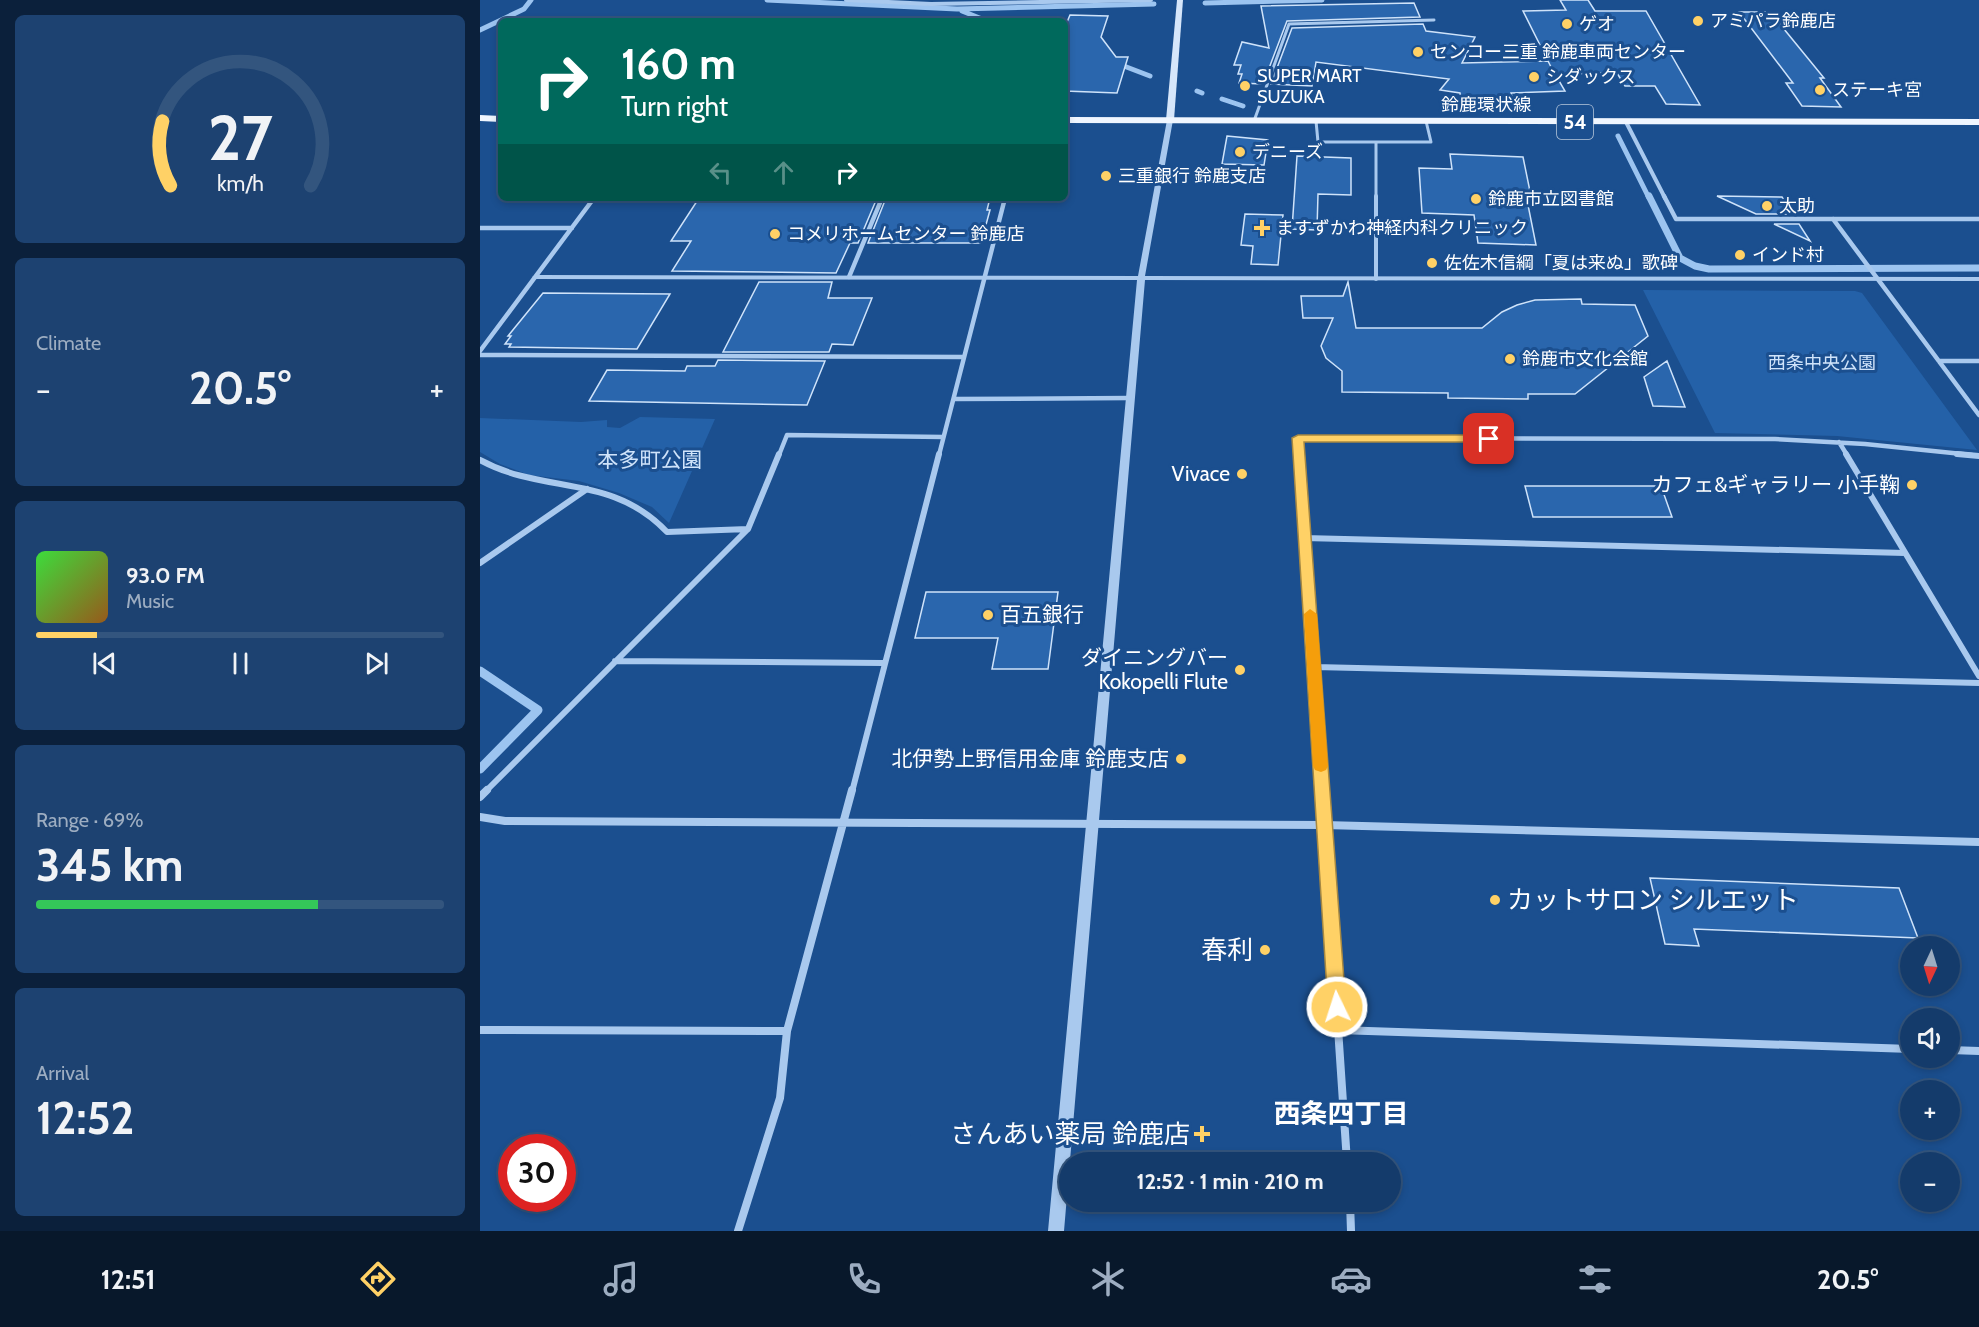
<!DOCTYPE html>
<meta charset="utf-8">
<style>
:root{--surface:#143b6b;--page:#1d4271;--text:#f1f3f6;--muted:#9dadc1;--line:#33557e;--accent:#ffd166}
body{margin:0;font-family:Cabin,"Noto Sans JP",sans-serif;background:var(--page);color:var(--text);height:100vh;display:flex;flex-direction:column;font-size:22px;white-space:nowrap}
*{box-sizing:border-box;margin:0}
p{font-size:20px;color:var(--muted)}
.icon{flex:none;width:33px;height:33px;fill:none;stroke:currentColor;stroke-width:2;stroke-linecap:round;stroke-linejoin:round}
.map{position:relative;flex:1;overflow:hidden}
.side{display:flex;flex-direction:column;gap:15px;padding:15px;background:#0b203b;width:480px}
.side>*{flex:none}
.hud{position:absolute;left:18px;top:18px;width:570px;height:183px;border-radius:9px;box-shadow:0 3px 9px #0003,0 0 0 2px var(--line);background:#00695c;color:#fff;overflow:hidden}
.needle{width:39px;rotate:184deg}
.fabs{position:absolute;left:1420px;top:936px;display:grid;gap:12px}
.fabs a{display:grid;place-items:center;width:60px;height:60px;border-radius:50%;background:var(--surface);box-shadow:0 3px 9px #0003,0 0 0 2px var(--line);font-size:30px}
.speed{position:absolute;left:18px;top:1134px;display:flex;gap:12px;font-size:30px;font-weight:700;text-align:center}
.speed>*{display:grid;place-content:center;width:78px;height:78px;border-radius:50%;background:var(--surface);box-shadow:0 3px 9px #0003,0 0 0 2px var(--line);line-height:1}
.speed .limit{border:9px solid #d22;background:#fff;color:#111}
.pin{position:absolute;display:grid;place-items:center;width:51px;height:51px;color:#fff;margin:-26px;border-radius:12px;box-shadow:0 3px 9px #0006}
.me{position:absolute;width:66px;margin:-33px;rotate:356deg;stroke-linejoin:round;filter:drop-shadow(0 0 4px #0008)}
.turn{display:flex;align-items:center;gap:21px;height:126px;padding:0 24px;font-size:27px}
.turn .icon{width:78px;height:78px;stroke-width:2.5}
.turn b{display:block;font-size:42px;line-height:51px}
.lanes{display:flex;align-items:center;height:57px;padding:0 24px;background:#0003;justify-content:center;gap:30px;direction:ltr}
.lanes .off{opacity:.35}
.big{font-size:45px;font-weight:700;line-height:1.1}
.side .tile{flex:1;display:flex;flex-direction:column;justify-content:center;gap:9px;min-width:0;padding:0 21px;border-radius:9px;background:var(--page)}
.side .dial{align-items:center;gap:0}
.dial svg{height:156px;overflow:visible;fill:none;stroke:var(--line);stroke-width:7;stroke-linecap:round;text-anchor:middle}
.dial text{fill:var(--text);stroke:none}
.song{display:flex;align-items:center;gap:18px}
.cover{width:72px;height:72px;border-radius:9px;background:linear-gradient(135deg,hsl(120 70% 55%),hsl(30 70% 35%))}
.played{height:6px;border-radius:3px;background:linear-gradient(90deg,var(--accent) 15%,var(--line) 15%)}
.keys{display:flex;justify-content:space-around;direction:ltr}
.heat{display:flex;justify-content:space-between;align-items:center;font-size:33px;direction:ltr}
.charge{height:9px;border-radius:4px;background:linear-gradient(90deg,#34c759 69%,var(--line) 0)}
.trip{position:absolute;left:579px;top:1152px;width:342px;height:60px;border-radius:30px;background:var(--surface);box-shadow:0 3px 9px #0003,0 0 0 2px var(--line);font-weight:700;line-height:60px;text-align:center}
.menu{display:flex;height:96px;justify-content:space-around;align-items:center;background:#08182b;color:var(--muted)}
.menu .icon{width:42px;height:42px}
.menu .current{color:var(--accent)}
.menu b{font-size:27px;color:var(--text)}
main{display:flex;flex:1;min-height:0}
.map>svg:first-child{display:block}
.green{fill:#2461a8}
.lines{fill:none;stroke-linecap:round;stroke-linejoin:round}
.stream-far2{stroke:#9cc4f0;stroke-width:5}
.stream-far1{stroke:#9cc4f0;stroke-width:7}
.stream{stroke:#9cc4f0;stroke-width:9}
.building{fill:#2a66ad;stroke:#cfe3fa;stroke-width:1.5}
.service-far1{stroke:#a9c9ee;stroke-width:3}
.service{stroke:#a9c9ee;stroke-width:4}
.minor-far3{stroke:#a9c9ee;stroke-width:4}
.minor-far2{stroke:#a9c9ee;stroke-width:4.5}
.minor-far1{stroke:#a9c9ee;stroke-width:6}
.minor{stroke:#a9c9ee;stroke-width:8}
.tertiary{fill:#a9c9ee;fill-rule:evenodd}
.secondary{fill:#d6e6fa;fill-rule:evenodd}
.primary{fill:#f0f6ff;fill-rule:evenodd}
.route{fill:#ffd166;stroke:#a68842;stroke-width:1.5}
.slow{fill:#f59e0b}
.poi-dot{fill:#ffd166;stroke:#1b4f8f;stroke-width:2}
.labels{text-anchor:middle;stroke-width:6;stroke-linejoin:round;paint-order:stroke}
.far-poi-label{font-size:18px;fill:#fff;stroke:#1b4f8f;text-anchor:start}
.far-street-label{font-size:18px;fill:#fff;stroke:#1b4f8f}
.far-park-label{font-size:18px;fill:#cfe3fa;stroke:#1b4f8f}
.shield{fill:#1b4f8f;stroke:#bbcadd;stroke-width:1.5}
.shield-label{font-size:20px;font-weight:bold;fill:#fff}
.park-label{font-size:21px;fill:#cfe3fa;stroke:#1b4f8f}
.poi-label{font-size:21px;fill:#fff;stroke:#1b4f8f;text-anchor:end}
.near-poi-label{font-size:26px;fill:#fff;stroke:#1b4f8f;text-anchor:end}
.near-neighbourhood-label{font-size:27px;font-weight:bold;fill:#fff;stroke:#1b4f8f}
</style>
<main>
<section class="side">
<div class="tile dial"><svg viewBox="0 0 100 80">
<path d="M14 69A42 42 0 1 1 86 69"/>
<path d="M14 69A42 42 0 0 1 10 36" stroke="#ffd166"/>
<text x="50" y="56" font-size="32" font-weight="700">27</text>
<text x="50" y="72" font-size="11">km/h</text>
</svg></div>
<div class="tile"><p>Climate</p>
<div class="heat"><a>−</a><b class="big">20.5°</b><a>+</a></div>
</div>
<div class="tile">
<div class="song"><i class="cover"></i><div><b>93.0 FM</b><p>Music</p></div></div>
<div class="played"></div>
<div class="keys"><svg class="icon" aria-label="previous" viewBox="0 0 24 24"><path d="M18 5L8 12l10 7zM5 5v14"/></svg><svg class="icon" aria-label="pause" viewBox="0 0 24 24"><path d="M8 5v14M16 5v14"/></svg><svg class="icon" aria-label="next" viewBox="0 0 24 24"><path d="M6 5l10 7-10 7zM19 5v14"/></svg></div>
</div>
<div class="tile"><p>Range · 69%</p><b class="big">345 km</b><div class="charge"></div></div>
<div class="tile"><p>Arrival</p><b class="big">12:52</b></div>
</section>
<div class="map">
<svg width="1499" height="1231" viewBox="0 0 1499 1231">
<rect width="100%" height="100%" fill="#1b4f8f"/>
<path class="green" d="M1163 290 1375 291 1382 293 1497 450 1357 436 1235 433Z
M160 417 235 419 189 523 172 507 139 493 99 481 49 475 20 464 0 452V418L101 422 127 420V427L140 428Z"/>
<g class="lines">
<path class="stream-far2" d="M287 0 477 9 674 4
M725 3 842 0
M482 11 507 21
M0 30 44 9 51 0
M636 63 670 76
M717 91 722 93
M742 99 763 106
M1138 136 1169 198"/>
<path class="stream-far1" d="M1169 196 1200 258 1215 266 1229 269 1499 268"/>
<path class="stream" d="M0 671 58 710 0 769"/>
</g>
<path class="building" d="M1080 0H1108L1115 11H1166L1220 105 1186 104 1175 86H1145L1137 73 1075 74 1085 91 1031 93 1035 107 988 106 987 104H982L980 93 960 90 969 79 836 62 832 86 791 84 812 28 943 24 946 31 995 37 982 63 1068 61 1071 67 1043 11 1086 10Z
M934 3 940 17 807 21 783 84 759 83 762 74H758L761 65H754L762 42 789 48 781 6Z
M1259 12H1290L1344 78H1340L1361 107 1322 106 1306 83H1313Z
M590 15 628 16 621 37 636 57H648L637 93 585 91V27Z
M747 136 788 140 784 165 742 164Z
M970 154 1043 157 1052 201 1047 200 1056 245 998 243 994 215 942 213 939 168 972 169Z
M817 156 871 158V195L838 194 837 230 812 229Z
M1237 196 1302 197 1313 214H1276Z
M219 198H397L378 243H370L356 273 192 271 211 241H191Z
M406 198H510L507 210H510L501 243H388Z
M765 214 803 215 798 265 771 264 773 246 761 245Z
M1294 224H1319L1330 241Z
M279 282H352L348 298H392L373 345 352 344 349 352H243Z
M868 282 876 328H1002L1022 312 1037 305 1055 300 1101 299 1102 304 1155 305 1168 336 1095 394H1048V399L968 398V393L862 392V371L846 358 841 346 853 318H823L821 296H863Z
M63 293 190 294 157 349 29 347 31 344H25L31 336H28Z
M238 360 345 361 327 405 109 401 127 370 205 371 207 366H235Z
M1187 361 1205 407 1173 406 1164 377Z
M1045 486H1181L1192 517H1053Z
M446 592H578L568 669H512L518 638H435Z
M1170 878 1419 888 1438 938 1214 929 1219 946 1185 944Z"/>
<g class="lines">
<path class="service-far1" d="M185 21 187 19
M774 121 809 24 954 20
M836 121 838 142H951L946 121
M896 142V198"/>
<path class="service" d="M896 196V279"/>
<path class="minor-far3" d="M366 0 451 4 671 0
M1146 122 1185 198"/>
<path class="minor-far2" d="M1184 196 1196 219H1499
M1353 219 1499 415
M0 228H92
M369 277 402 198
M0 351 114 198
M0 355 484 357
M1459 361H1499
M474 399 650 398
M1359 442 1367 455
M299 455 307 435 463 437
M459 455 525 198
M819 455 818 438 1295 439 1385 444 1492 455"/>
<path class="minor-far1" d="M819 454 842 792
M1366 454 1499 676
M1477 454 1499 456
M0 460C64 495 131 473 187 532L268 529 5 792
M268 529 299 454
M824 538 1425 553
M0 563 107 489
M135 661 403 663
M835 667 1499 683
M372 792 459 454"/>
<path class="minor" d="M842 790 867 1162
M0 797 7 790
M0 817 25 821 844 825 1499 842
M0 1030 307 1031
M858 1030 1431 1049
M1470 1050 1499 1051
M870 1202 871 1231
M258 1231 300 1098 307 1031 372 790"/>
<path class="tertiary" d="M690 118 693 120 665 276 1499 277V281L665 280 584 1231H568L657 280 56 279 52 277 56 275 658 276 687 120Z"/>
<path class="secondary" d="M697 0H703L694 120 690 122 686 120Z"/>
<path class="primary" d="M0 115 21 116V122L0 121Z
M585 117 1499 119V125L585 123Z"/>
</g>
<path class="route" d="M818 435H1009L1014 439 1009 442H824L866 1007 863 1013 857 1016 850 1013 848 1007 812 438Z"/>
<path class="slow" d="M830 609 837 614 848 766 846 770 841 772 835 770 833 766 824 614Z"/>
<g class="poi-dot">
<circle cx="1218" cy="21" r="6"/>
<circle cx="1087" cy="24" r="6"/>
<circle cx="938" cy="52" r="6"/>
<circle cx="1054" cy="77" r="6"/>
<circle cx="765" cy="86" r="6"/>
<circle cx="1340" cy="90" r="6"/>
<circle cx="760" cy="152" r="6"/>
<circle cx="626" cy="176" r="6"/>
<circle cx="996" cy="199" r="6"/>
<circle cx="1287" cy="206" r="6"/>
<path d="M779 219h6v6h6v6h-6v6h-6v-6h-6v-6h6z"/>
<circle cx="295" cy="234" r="6"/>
<circle cx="1260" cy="255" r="6"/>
<circle cx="952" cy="263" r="6"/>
<circle cx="1030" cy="359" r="6"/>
<circle cx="762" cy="474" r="6"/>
<circle cx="1432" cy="485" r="6"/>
<circle cx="508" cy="615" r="6"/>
<circle cx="760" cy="670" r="6"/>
<circle cx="701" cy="759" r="6"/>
<circle cx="1015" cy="900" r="6"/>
<circle cx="785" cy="950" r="6"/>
<path d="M719 1125h6v6h6v6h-6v6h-6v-6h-6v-6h6z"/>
</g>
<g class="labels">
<g class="far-poi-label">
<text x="1230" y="27">アミパラ鈴鹿店</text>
<text x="1099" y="30">ゲオ</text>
<text x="950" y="58">センコー三重 鈴鹿車両センター</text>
<text x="777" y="82">SUPER MART<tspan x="777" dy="21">SUZUKA</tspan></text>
<text x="1066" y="83">シダックス</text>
<text x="1352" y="96">ステーキ宮</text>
<text x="772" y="158">デニーズ</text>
<text x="638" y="182">三重銀行 鈴鹿支店</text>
<text x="1008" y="205">鈴鹿市立図書館</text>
<text x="1299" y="212">太助</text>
<text x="796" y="234">ますずかわ神経内科クリニック</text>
<text x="307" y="240">コメリホームセンター 鈴鹿店</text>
<text x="1272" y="261">インド村</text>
<text x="964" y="269">佐佐木信綱「夏は来ぬ」歌碑</text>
<text x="1042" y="365">鈴鹿市文化会館</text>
</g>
<g class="far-street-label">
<text x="1006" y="111">鈴鹿環状線</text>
</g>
<g class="far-park-label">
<text x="1342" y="369">西条中央公園</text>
</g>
<rect class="shield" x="1077" y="105" width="36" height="34" rx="4.5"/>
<g class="shield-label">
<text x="1095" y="129">54</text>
</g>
<g class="park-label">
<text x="170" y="467">本多町公園</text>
</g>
<g class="poi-label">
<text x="750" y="481">Vivace</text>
<text x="1420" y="492">カフェ&amp;ギャラリー 小手鞠</text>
<text x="520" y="622" text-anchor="start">百五銀行</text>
<text x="748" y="665">ダイニングバー<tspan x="748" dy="24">Kokopelli Flute</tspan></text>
<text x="689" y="766">北伊勢上野信用金庫 鈴鹿支店</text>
</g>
<g class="near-poi-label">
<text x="1027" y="909" text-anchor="start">カットサロン シルエット</text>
<text x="773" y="959">春利</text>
<text x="710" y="1143">さんあい薬局 鈴鹿店</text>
</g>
<g class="near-neighbourhood-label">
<text x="861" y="1123">西条四丁目</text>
</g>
</g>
</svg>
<div class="fabs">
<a><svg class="needle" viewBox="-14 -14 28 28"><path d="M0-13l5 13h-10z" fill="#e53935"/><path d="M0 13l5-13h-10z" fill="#9dadc1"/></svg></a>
<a><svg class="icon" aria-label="sound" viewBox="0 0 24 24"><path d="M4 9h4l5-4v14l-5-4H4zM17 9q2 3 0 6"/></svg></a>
<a>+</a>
<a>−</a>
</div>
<div class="speed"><div class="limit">30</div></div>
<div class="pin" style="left:1009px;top:439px;background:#d93025"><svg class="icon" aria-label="arrive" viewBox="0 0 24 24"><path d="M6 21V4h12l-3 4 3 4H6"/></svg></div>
<svg class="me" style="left:857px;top:1007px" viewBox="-20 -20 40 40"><circle r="17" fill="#ffd166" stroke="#fff" stroke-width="3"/><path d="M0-11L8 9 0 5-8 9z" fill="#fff"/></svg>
<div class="trip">12:52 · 1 min · 210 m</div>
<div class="hud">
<div class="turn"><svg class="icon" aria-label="right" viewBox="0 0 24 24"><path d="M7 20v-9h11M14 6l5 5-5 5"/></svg><div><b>160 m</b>Turn right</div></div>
<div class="lanes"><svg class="icon off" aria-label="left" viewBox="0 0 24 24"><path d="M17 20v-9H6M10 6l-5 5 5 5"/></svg><svg class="icon off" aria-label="ahead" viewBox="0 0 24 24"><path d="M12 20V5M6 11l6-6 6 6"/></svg><svg class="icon" aria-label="right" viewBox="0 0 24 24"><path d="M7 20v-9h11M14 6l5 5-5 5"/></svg></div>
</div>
</div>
</main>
<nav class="menu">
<b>12:51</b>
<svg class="icon current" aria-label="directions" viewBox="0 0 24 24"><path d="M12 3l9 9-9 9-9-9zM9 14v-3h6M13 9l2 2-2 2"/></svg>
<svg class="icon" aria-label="music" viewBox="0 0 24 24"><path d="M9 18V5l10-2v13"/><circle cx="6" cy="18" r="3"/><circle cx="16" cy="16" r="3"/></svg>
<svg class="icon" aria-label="phone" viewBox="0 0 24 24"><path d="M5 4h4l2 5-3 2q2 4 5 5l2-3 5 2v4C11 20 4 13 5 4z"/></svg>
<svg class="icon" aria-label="climate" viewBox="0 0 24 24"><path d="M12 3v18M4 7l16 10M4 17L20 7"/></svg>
<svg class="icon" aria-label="car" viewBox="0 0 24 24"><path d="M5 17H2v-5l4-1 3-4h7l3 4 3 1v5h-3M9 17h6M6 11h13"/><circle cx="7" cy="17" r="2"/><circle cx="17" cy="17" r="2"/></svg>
<svg class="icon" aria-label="filters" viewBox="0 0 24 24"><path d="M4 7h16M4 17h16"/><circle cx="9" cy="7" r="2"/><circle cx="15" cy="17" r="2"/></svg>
<b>20.5°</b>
</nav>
